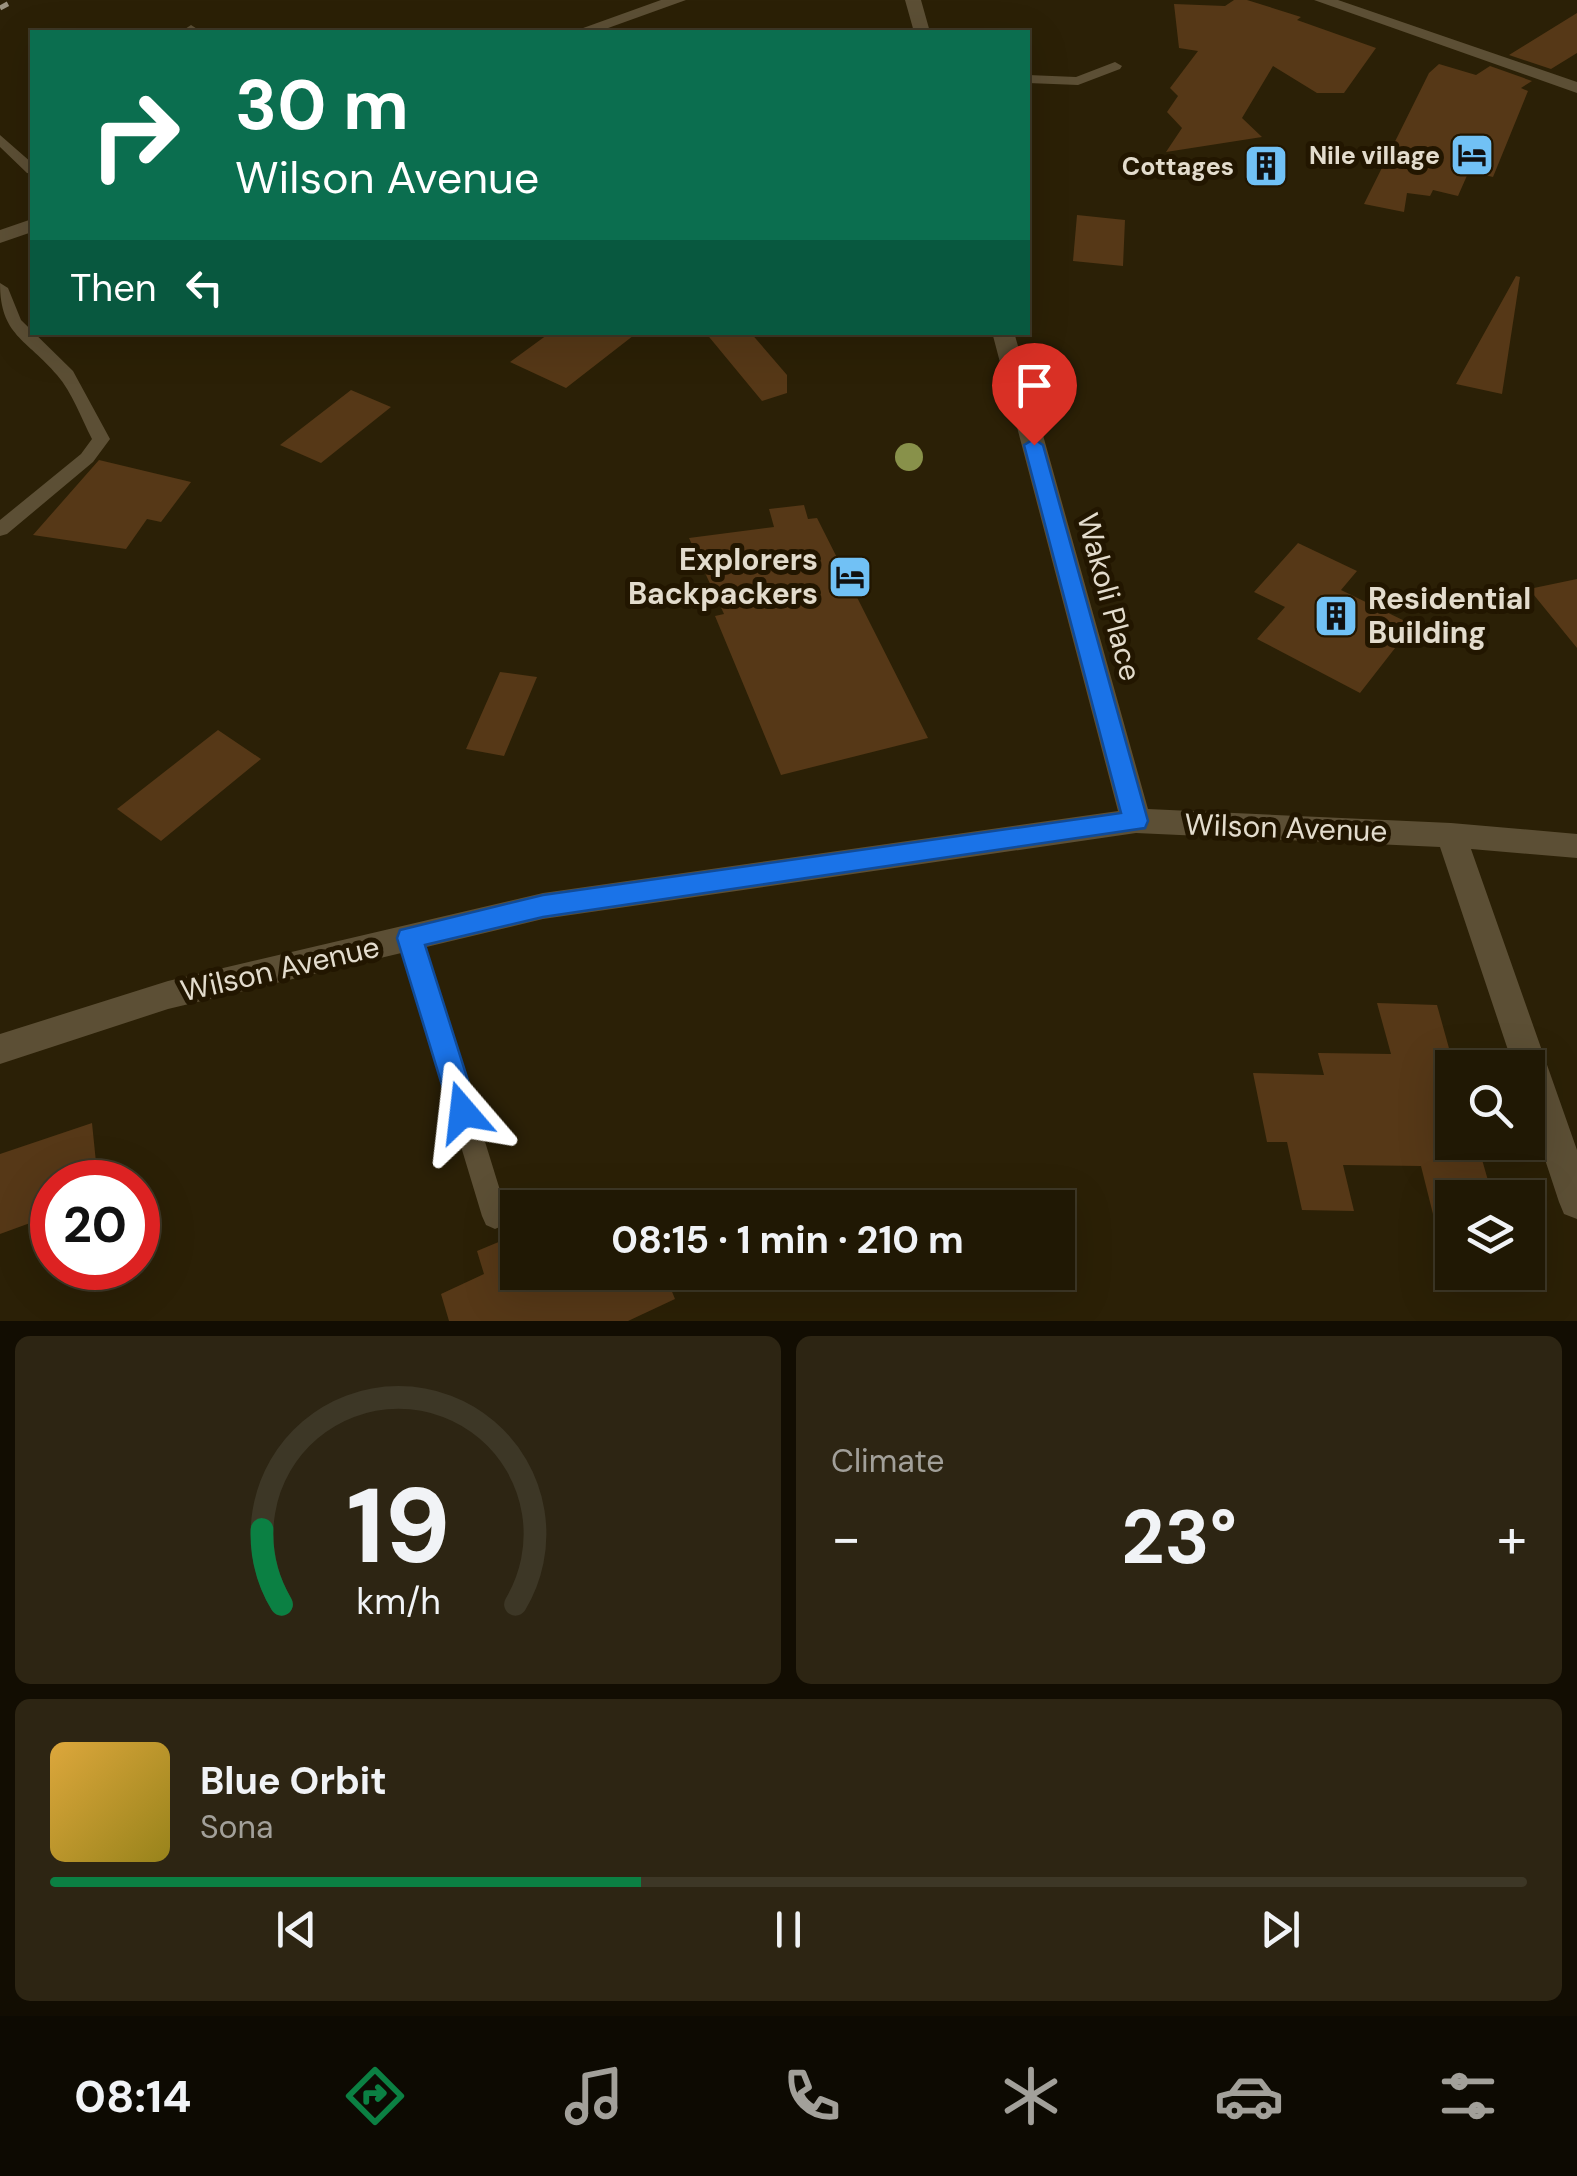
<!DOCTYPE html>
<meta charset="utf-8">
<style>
:root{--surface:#201804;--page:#2d2513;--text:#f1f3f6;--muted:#a2a09a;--line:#3d3726;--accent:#0b8043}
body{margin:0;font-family:"DM Sans",sans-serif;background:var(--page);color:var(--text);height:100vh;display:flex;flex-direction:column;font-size:38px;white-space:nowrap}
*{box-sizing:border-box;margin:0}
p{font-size:32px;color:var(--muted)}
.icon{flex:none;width:55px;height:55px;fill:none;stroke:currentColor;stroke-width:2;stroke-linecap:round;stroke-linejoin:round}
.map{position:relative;height:1321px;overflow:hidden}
.side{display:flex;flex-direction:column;gap:15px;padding:15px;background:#120d02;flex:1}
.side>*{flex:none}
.guide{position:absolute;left:30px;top:30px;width:1000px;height:305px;border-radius:0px;box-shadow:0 10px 40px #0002,0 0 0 2px var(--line);background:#0b6e4f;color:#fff;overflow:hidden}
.controls{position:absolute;left:1435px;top:1050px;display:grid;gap:20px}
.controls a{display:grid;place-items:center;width:110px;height:110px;border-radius:0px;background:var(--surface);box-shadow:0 10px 40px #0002,0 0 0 2px var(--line);font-size:50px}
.speed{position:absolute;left:30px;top:1160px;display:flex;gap:20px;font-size:50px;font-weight:700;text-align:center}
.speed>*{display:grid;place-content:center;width:130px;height:130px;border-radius:50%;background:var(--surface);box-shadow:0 10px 40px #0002,0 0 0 2px var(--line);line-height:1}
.speed .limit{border:15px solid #d22;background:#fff;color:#111}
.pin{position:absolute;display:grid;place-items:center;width:85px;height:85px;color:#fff;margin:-102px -42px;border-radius:50% 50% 50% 0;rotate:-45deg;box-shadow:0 0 10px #0007}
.pin .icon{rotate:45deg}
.me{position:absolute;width:110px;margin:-55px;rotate:343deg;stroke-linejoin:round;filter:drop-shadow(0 0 8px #0008)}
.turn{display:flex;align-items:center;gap:35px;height:210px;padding:0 40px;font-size:45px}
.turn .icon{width:130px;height:130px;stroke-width:2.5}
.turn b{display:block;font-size:70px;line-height:85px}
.then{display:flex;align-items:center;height:95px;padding:0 40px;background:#0003;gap:20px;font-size:38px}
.big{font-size:75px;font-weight:700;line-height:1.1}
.side .tile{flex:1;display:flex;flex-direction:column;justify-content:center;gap:15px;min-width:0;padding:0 35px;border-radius:15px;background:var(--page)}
.side .dial{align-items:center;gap:0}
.dial svg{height:260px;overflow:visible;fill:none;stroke:var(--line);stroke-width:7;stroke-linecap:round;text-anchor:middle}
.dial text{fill:var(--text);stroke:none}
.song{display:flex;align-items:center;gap:30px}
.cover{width:120px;height:120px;border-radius:15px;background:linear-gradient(135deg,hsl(40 70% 55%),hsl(50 70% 35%))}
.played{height:10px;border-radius:5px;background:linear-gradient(90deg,var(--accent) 40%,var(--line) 40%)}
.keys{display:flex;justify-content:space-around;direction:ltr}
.heat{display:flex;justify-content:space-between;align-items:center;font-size:55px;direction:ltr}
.side .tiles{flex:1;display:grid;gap:15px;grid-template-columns:1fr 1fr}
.tile:last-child{grid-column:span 2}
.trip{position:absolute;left:500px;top:1190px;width:575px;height:100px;border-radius:0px;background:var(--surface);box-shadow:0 10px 40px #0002,0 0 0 2px var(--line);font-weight:700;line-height:100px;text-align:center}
.menu{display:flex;height:160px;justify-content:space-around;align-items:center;background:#0d0a02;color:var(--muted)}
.menu .icon{width:70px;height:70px}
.menu .on{color:var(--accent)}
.menu b{font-size:45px;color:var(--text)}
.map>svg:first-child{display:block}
.building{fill:#563817}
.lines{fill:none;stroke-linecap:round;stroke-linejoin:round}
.service{fill:#5c4f35;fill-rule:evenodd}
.minor{fill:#5c4f35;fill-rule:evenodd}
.rail{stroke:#9b927f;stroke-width:5;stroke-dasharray:9 9;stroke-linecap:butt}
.tree{fill:#88914a}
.route{fill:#1a73e8;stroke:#114b97;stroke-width:2.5}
.labels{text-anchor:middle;stroke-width:10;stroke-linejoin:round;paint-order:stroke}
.far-poi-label{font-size:25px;font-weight:bold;fill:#e3dccd;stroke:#221600;text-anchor:end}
.poi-label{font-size:30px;font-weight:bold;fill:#e3dccd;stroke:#221600;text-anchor:end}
.street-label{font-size:30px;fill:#e3dccd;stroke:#221600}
</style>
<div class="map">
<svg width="1577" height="1321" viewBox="0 0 1577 1321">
<rect width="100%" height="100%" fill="#2b2006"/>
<path class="building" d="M1234 0H1247L1301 17 1297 20 1376 48 1344 93H1317L1273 66 1242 118 1262 137 1166 152 1182 128 1167 112 1178 96 1170 88 1198 51 1179 48 1174 4 1225 6Z
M1577 13V53L1551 69 1509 55Z
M1439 64 1476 75 1490 66 1532 81 1521 88 1528 91 1493 177 1469 171 1458 196 1433 190 1430 196 1407 193 1404 212 1364 204 1429 73Z
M1077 215 1125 220 1123 266 1073 261Z
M1516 276 1520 277 1502 394 1456 384Z
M551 332H638L566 388 510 362Z
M705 332H750L787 375V393L762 401Z
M351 390 391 407 321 463 280 445Z
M99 460 191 482 161 522 147 519 126 549 33 535Z
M804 505 808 519 817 518 928 738 781 775 715 616 724 614 689 538 774 527 769 509Z
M1298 543 1357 571 1341 590 1413 625 1360 693 1257 639 1285 607 1254 592Z
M1577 579V648L1529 589Z
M500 672 537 677 504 756 466 749Z
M218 730 261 759 161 841 117 809Z
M1377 1003 1437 1005 1452 1059V1142H1477L1493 1198H1452V1240L1440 1242 1421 1166 1343 1165 1354 1211 1302 1210 1287 1142H1267L1253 1073 1324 1075 1318 1053 1391 1054Z
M92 1123 98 1182H52V1215L0 1234V1154Z
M518 1234V1272H664L675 1299 628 1321H449L441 1294 484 1274 477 1251Z"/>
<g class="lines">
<path class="service" d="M191 25 202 32H187L185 29Z
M1115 62 1122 66 1120 69 1078 85 1028 83V75L1076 77Z
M0 135 32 163V174L27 173 0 147Z
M0 283 8 288 21 320 73 371 110 439 93 462 7 534 0 536V520L81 454 92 439C81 418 72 392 57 375 27 339 0 336 0 283Z
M410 928 418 931 422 938 508 1216 504 1225 495 1229 486 1225 482 1216 398 938 402 931Z"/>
<path class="minor" d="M661 0H686L597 32H572Z
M905 0H921L930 32H914Z
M1314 0H1338L1577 82V93Z
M32 219V232L0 243V230Z
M992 332H1014L1148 809 1451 823 1577 834V858L1471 849 1577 1150V1219L1564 1214 1559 1202 1528 1108V1068H1514L1440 847 1136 833 543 919 168 1009 0 1064V1034L168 981 543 893 1118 811Z"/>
<path class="rail" d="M0 8 15 0"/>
</g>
<circle class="tree" cx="909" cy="457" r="14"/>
<path class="route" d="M1034 439 1043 445 1148 821 1145 828 543 917 425 945 478 1112 473 1121 463 1125 453 1121 397 938 400 930 543 895 1121 813 1024 445Z"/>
<defs>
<symbol id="hotel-square" viewBox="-11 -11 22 22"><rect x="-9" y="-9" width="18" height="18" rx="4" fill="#71c1f5" stroke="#221600"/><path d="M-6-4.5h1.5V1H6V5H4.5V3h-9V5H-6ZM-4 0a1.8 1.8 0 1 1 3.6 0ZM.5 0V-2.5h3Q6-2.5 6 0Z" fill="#111"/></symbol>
<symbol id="building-square" viewBox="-11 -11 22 22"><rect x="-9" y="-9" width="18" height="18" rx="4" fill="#71c1f5" stroke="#221600"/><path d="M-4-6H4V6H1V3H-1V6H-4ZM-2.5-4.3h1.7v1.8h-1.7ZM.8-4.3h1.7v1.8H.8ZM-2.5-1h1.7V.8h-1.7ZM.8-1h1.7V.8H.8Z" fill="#111"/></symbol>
</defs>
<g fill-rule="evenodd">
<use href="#hotel-square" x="1447" y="130" width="50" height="50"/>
<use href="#building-square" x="1241" y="141" width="50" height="50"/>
<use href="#hotel-square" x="825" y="552" width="50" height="50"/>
<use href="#building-square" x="1311" y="591" width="50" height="50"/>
</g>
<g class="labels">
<g class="far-poi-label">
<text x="1440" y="164">Nile village</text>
<text x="1234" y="175">Cottages</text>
</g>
<g class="poi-label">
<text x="818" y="570">Explorers<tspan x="818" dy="34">Backpackers</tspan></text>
<text x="1368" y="609" text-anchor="start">Residential<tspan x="1368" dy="34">Building</tspan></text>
</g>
<g class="street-label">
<text transform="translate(1109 597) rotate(75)" y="10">Wakoli Place</text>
<text transform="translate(1286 828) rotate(2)" y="10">Wilson Avenue</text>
<text transform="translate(280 969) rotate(-13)" y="10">Wilson Avenue</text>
</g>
</g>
</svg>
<div class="controls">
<a><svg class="icon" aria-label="search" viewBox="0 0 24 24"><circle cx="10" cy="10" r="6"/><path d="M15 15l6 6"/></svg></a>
<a><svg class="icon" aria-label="layers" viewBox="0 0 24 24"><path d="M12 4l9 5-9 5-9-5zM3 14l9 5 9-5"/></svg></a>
</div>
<div class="speed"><div class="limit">20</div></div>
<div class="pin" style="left:1034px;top:445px;background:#d93025"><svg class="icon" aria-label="arrive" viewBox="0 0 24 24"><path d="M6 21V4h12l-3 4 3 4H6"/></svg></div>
<svg class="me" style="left:463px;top:1112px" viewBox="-20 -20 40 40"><path d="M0-17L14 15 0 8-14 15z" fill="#1a73e8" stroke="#fff" stroke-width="4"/></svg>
<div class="trip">08:15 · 1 min · 210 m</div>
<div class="guide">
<div class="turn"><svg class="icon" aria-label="right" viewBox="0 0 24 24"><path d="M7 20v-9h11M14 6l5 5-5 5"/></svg><div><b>30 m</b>Wilson Avenue</div></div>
<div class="then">Then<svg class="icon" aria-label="left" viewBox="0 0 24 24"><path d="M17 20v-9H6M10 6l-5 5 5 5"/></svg></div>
</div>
</div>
<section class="side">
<div class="tiles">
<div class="tile dial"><svg viewBox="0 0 100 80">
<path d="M14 69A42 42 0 1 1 86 69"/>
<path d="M14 69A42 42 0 0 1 8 46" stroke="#0b8043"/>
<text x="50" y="56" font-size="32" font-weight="700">19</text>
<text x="50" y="72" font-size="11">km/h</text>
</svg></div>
<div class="tile"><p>Climate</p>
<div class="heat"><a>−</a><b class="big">23°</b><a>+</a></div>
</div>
<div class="tile">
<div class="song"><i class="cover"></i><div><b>Blue Orbit</b><p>Sona</p></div></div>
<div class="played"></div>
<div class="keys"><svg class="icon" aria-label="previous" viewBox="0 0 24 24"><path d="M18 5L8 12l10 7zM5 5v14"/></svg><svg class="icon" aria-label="pause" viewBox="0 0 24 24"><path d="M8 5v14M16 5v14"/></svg><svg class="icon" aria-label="next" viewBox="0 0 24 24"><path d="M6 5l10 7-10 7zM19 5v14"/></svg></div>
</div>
</div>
</section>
<nav class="menu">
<b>08:14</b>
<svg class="icon on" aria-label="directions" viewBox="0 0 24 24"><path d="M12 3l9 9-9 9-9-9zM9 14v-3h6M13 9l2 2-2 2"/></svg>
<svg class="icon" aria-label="music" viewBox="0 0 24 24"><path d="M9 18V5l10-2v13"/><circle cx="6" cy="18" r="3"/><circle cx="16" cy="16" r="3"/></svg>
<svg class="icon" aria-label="phone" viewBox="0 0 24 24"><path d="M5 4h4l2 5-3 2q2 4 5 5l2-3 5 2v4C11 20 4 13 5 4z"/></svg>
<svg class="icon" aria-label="climate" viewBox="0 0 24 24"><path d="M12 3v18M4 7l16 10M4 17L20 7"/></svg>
<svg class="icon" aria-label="car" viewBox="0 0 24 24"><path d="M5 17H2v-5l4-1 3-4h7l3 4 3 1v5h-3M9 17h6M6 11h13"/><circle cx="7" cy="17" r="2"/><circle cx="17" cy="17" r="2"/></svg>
<svg class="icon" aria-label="filters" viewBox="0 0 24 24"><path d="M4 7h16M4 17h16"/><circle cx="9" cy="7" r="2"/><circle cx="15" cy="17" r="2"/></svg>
</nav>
